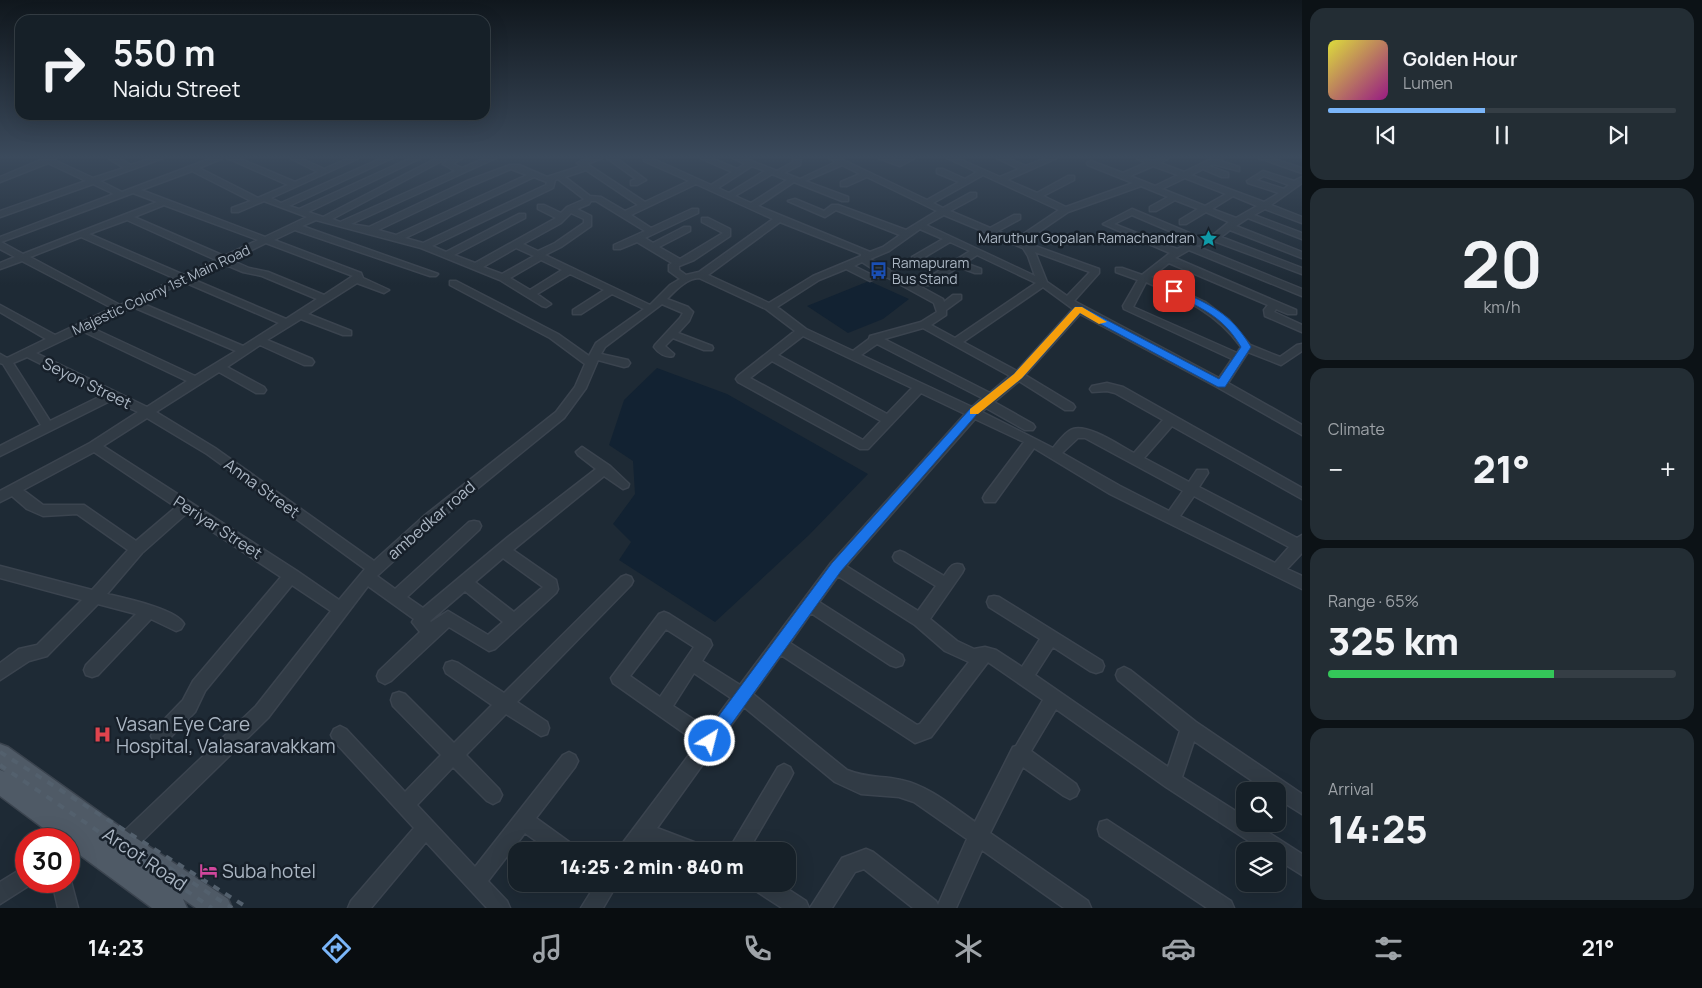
<!DOCTYPE html>
<meta charset="utf-8">
<style>
:root{--surface:#162028;--page:#232d34;--text:#f1f3f6;--muted:#9ea3a8;--line:#353e45;--accent:#7ab5f9}
body{margin:0;font-family:Manrope,sans-serif;background:var(--page);color:var(--text);height:100vh;display:flex;flex-direction:column;font-size:19px;white-space:nowrap}
*{box-sizing:border-box;margin:0}
p{font-size:16px;color:var(--muted)}
.icon{flex:none;width:28px;height:28px;fill:none;stroke:currentColor;stroke-width:2;stroke-linecap:round;stroke-linejoin:round}
.map{position:relative;flex:1;overflow:hidden}
.details{display:flex;flex-direction:column;gap:8px;padding:8px;background:#0c1216;width:400px}
.details>*{flex:none}
.banner{position:absolute;left:15px;top:15px;width:475px;height:105px;border-radius:15px;box-shadow:0 5px 20px #0002,0 0 0 1px var(--line);background:#162028;color:var(--text);overflow:hidden}
.fabs{position:absolute;left:1236px;top:782px;display:grid;gap:10px}
.fabs a{display:grid;place-items:center;width:50px;height:50px;border-radius:10px;background:var(--surface);box-shadow:0 5px 20px #0002,0 0 0 1px var(--line);font-size:25px}
.speed{position:absolute;left:15px;top:828px;display:flex;gap:10px;font-size:25px;font-weight:700;text-align:center}
.speed>*{display:grid;place-content:center;width:65px;height:65px;border-radius:50%;background:var(--surface);box-shadow:0 5px 20px #0002,0 0 0 1px var(--line);line-height:1}
.speed .limit{border:8px solid #d22;background:#fff;color:#111}
.pin{position:absolute;display:grid;place-items:center;width:42px;height:42px;color:#fff;margin:-21px;border-radius:10px;box-shadow:0 2px 8px #0006}
.me{position:absolute;width:55px;margin:-28px;rotate:36deg;stroke-linejoin:round;filter:drop-shadow(0 0 4px #0008)}
.turn{display:flex;align-items:center;gap:18px;height:105px;padding:0 15px;font-size:22px}
.turn .icon{width:65px;height:65px;stroke-width:2.5}
.turn b{display:block;font-size:35px;line-height:42px}
.big{font-size:38px;font-weight:800;line-height:1.1}
.details .card{flex:1;display:flex;flex-direction:column;justify-content:center;gap:8px;min-width:0;padding:0 18px;border-radius:15px;background:var(--page)}
.details .dial{align-items:center;gap:0}
.dial b{font-size:65px;line-height:1}
.song{display:flex;align-items:center;gap:15px}
.cover{width:60px;height:60px;border-radius:8px;background:linear-gradient(135deg,hsl(60 70% 55%),hsl(310 70% 35%))}
.played{height:5px;border-radius:2px;background:linear-gradient(90deg,var(--accent) 45%,var(--line) 45%)}
.keys{display:flex;justify-content:space-around;direction:ltr}
.heat{display:flex;justify-content:space-between;align-items:center;font-size:28px;direction:ltr}
.charge{height:8px;border-radius:4px;background:linear-gradient(90deg,#34c759 65%,var(--line) 0)}
.trip{position:absolute;left:508px;top:842px;width:288px;height:50px;border-radius:15px;background:var(--surface);box-shadow:0 5px 20px #0002,0 0 0 1px var(--line);font-weight:800;line-height:50px;text-align:center}
.tab-bar{display:flex;height:80px;justify-content:space-around;align-items:center;background:#090d10;color:var(--muted)}
.tab-bar .icon{width:35px;height:35px}
.tab-bar .current{color:var(--accent)}
.tab-bar b{font-size:22px;color:var(--text)}
main{display:flex;flex:1;min-height:0}
.map>svg:first-child{display:block}
.water{fill:#122232}
.lines{fill:none;stroke-linecap:round;stroke-linejoin:round}
.minor-casing{stroke:#3b444f;stroke-width:3}
.major-casing{stroke:#3b444f;stroke-width:3}
.minor{fill:#313b45;fill-rule:evenodd}
.major{fill:#4f5a66;fill-rule:evenodd}
.rail{stroke:#53606d;stroke-width:4;stroke-dasharray:7 7;stroke-linecap:butt}
.route{fill:#1a73e8;stroke:#114b97}
.slow{fill:#f59e0b}
.labels{text-anchor:middle;stroke-width:5;stroke-linejoin:round;paint-order:stroke}
.far-poi-label{font-size:14px;fill:#abb6c3;stroke:#17202a;text-anchor:end}
.far-street-label{font-size:14px;fill:#abb6c3;stroke:#17202a}
.street-label{font-size:16px;fill:#abb6c3;stroke:#17202a}
.near-poi-label{font-size:19px;fill:#abb6c3;stroke:#17202a;text-anchor:start}
.near-street-label{font-size:19px;fill:#abb6c3;stroke:#17202a}
</style>
<main>
<div class="map">
<svg width="1302" height="908" viewBox="0 0 1302 908">
<rect width="100%" height="100%" fill="#1e2a35"/>
<path class="water" d="M869 281 909 299 883 319 848 333 807 306Z
M657 368 727 394 868 474 809 535 715 622 619 560 631 542 613 524 635 494 633 461 609 445 624 400Z"/>
<g class="lines">
<defs>
<path id="minor" d="M40 158H56L54 160 93 178 124 168 108 158H118L131 165 152 158H163L100 181 122 192 212 158H223L199 168 258 198 288 185 227 158H238L295 182 318 172 290 158H300L324 169 349 158H359L271 198 281 203 382 158H392L289 206 299 209 411 158H421L308 212 323 217 437 158H447L332 219 340 222 455 171 443 164 452 158H462L453 164 462 168 486 158H496L351 224 369 227 467 181 510 165H519L547 177 581 166 577 163C584 158 593 158 602 158L587 164 645 202 689 181 644 161V158H651L711 185 732 172 700 158H711L737 169 745 164 733 158H744L777 171 793 162V158H801L800 165 784 173 800 179 836 162 829 158H839L927 200 959 182 937 173V169H943L965 179 977 172 947 158H957L1000 177 1019 169 997 158H1007L1026 166 1046 158H1057L1007 180 1037 193 1068 176H1074V180L1043 196 1066 207 1133 183 1088 165 1087 163 1091 161 1123 173 1146 163 1136 158 1153 160 1169 158 1160 163 1184 172 1213 158H1223L1220 161 1239 167V171L1213 164 1209 166 1228 173V177H1222L1203 169 1191 175 1264 202 1279 193 1248 183 1247 181 1263 171 1294 181 1302 177V183L1271 205 1302 217V223L1265 209 1254 215 1302 233V239L1248 218 1236 226 1302 252V258L1230 230 1221 237 1302 268V274L1214 241 1196 246 1302 289V296L1189 250 1175 258 1296 310V314H1288L1276 309 1274 312 1302 325V332L1265 316 1264 310 1268 305 1169 263 1151 277 1205 302 1229 320 1250 345 1280 357 1297 345 1302 344V351L1281 365 1248 352 1228 383 1302 425V435L1217 387 1080 314 1025 375 1073 404 1075 407 1073 410H1065L1019 381 994 402 1033 424 1035 427 1033 430H1025L986 408 982 412 1053 448C1058 442 1066 431 1073 429 1089 424 1120 446 1134 453L1163 420 1115 393 1107 391 1092 392 1090 389 1092 386 1107 383 1123 387 1302 488V499L1172 426 1144 458 1189 482 1197 470H1207L1208 473 1199 487 1297 538 1302 535V553L1287 569 1302 576V589L1110 494 1034 448 995 502H985L983 498 985 494 1024 442 975 419 846 566 918 611 936 586 895 561 893 557 895 553 900 551 905 553 944 576C949 569 952 561 962 565L964 569 962 573 930 619 957 641 974 649 985 647 996 650 1022 667 1040 639 989 607 987 602 989 597 994 596 999 597 1102 661 1104 666 1102 671 1096 673 1090 671 1053 647 1035 675 1168 767 1180 731 1118 680 1116 675 1118 670 1124 667 1130 670 1196 722 1302 794V814L1278 799V791H1267L1194 741 1182 777 1245 817V824H1255L1302 854V875L1278 860V851H1264L1166 787 1056 709 1031 751 1076 784 1079 790 1076 796 1070 799 1064 796 1023 767 990 833 1088 901 1091 908H1064L982 850 956 908H913L864 869 855 872 832 908H810L842 858 866 849 873 852 936 901 938 905 967 839 914 802 899 797 861 794 835 782 744 707 657 828 699 844 701 851H668L646 843 640 851H620L622 844 698 743 613 683 611 678 659 614 664 612 669 614 710 640 712 645 702 661 740 685 831 563 965 414 921 393 868 449H860L738 382 736 379 738 376 795 331 766 309 699 278C687 278 675 291 667 299L688 307 693 312 689 321 678 333 712 346 713 348 712 350H704L673 338 665 346 674 354 673 356C666 358 658 353 654 347L655 345 680 318 683 313 662 304 605 347 601 354 628 360 630 363 628 366 624 367 598 360 586 388 564 418 434 524 377 576 395 589 469 522 474 521 479 522 481 526 479 530 407 597 423 608 508 537 596 469 578 455 576 452 582 447 610 466 629 484 628 487 623 489 604 476 513 550 556 580 558 589 556 593 495 649 489 651 449 627 391 681 385 684 379 681 377 676 379 671 420 632 412 622 414 619 368 586 268 718 131 852 124 854 117 852 115 845 117 838 256 706 331 611 292 585 205 691 195 712 166 742 160 745 154 742 151 736 154 730 183 700 193 681 281 577 186 514 142 553 107 594C124 598 177 609 184 624L181 629 176 631 151 619 98 675 92 677 86 675 84 670 86 665 136 614 98 604 47 656 29 661 0 680V663L19 649 37 645 82 600 0 578V566L92 590 128 550 77 514 43 516 27 509 12 496 0 502V491L90 443 138 412 112 400 0 456V446L41 425 3 364 0 363V354L7 358 46 339 0 312V305L55 335 112 308 22 261 0 269V263L15 257 0 249V237L114 194 93 184 0 217V211L86 181 48 163 0 182V177L41 160ZM842 165 860 174 841 182V186H847L867 177 937 211 906 230 838 205H832L824 211 795 199 788 201 825 217 836 210 900 235 883 247 870 252 758 206 794 182 842 201H848V197L805 181ZM752 166 765 171 729 193 718 188ZM1153 166 1178 175 1155 186 1130 176ZM511 169 527 175 396 235 378 230 473 185ZM586 170 638 205 625 211 601 197 590 196 565 177ZM192 171 251 201 232 208V212H238L264 201 307 217 265 237 141 190ZM772 174 787 180 751 203 735 196ZM983 175 1059 210 1016 239 998 231 1020 219V215H1014L990 228 950 211 976 197V193H970L943 208 933 203ZM1264 176 1289 185 1284 189 1256 180ZM534 177 547 182 546 185 423 243 405 238ZM1185 178 1226 194 1205 206 1162 189ZM558 179 584 199 583 200 567 207 561 213 544 205H538V209L556 218 475 263 454 255 525 218V214H519L446 252 432 246 553 188 555 180ZM696 184 773 219 699 272 686 275 679 270V266L694 260 730 236V229L708 218H702V222L723 233 680 259 659 247 690 231V227H684L653 243 645 238 698 213V209H692L651 228 631 215ZM1141 186 1168 197 1150 207V211H1156L1175 200 1198 209 1180 220V224H1186L1206 212 1229 222 1212 236 1201 238 1132 209 1103 224 1170 253 1142 275 1122 268H1116V272L1138 280 1123 306 1124 309 1232 359 1219 378 1074 301 1099 273V269L1024 242 1068 212ZM133 193 157 202 23 254 1 242ZM1233 196 1257 206 1236 218 1212 209ZM591 201H596L645 231 614 245V249H620L637 242 672 263 669 265V271L680 279 670 285 650 305 545 255 561 247 591 226V216L577 209 589 204ZM164 205 258 240 224 256 134 217ZM571 213 584 219V223L555 243 538 251 523 244 561 223ZM944 215 1023 248 1028 256 1035 276 926 225ZM1132 215 1193 241 1177 249 1114 224ZM127 220 216 260 184 275 89 234ZM316 220 421 248 500 280 542 306 546 307 551 304 537 294 570 274 604 290 573 310V314H581L612 294 644 309 596 343 589 356 558 334 456 281H450V285L550 338 585 364 575 387 556 412 424 516 374 561 215 448 156 412 219 372 256 393H264L266 390 264 387 227 367 260 345 304 365H312L314 362 312 359 267 340 301 319 343 335H351V331L308 314 357 283 384 293 389 290 363 278 361 273 274 240 295 230 430 276H436L438 274 302 226ZM780 222 861 254V256L813 276 769 303 708 275ZM920 229 943 239 912 257V261H918L950 242 970 251 923 281V285H929L959 267 975 273H981V269L965 263 977 255 1036 283 955 338 931 325 946 315V310L961 299V295H953L944 302 943 299 870 259 889 251ZM81 237 176 279 120 305 30 257ZM266 243 353 276 324 295 268 272 249 268 231 260ZM516 248 534 256 502 274 483 267ZM1035 252 1090 272 1067 296 1047 282ZM541 260 562 270 530 290 510 278ZM862 262 876 271 870 274 854 266ZM224 264 243 272 262 276 317 299 286 319 192 279ZM846 269 870 281 883 275 934 303 937 312 921 322 870 336 869 339 853 351 806 329 777 307 819 280ZM184 282 279 323 243 346 141 303ZM1146 282C1183 298 1217 313 1241 347L1237 353 1133 307ZM1043 287 1073 309 1017 371 963 342ZM133 307 236 351 195 376 90 327ZM923 328 1010 376 990 393 884 339ZM82 331 187 381 147 407 36 353ZM803 336 912 388 887 414 778 355ZM877 344 982 398 972 407 861 355ZM27 357 103 395 50 421 13 363ZM772 361 881 421 863 440 750 378ZM147 418 207 454 365 569 339 600 297 571 103 446ZM1078 438H1085L1183 491 1169 511 1120 486 1062 453ZM94 452 176 507 136 541 84 505H43L23 490ZM1194 496 1289 547 1275 563 1180 516ZM503 558 543 587 514 612 475 582ZM838 576 915 625 945 651 969 662 920 724 917 725 790 643 811 613 890 665 896 667 902 665 904 660 902 655 819 602ZM465 591 503 622 488 635 448 611 431 622 430 621ZM666 629 694 647 660 697 630 676ZM781 655 915 743 931 737 988 662 1043 700 1016 746 1013 747 975 822C952 806 929 786 901 780 881 775 869 779 847 770L753 694ZM694 673 731 698 708 729 673 706Z
M607 158H616L646 180 637 185H631V181L636 179Z
M878 158H890L899 161 905 158H915L900 166Z
M1259 158H1271L1302 168V173Z
M626 575 631 577 633 581 631 585 517 702 547 722 549 728 547 734 541 736 506 714 466 755 499 789 502 795 499 801 493 804 487 801 453 767 417 805 475 867 563 755 569 752 575 755 578 761 575 767 536 818 572 844 574 851H550L525 833 488 881 507 901 510 908H487L426 842 371 908H348L351 901 414 828 334 741 331 735 334 729 340 726 346 729 405 792 441 755 393 706 391 700 393 694 399 692 405 694 454 743 492 705 446 673 444 668 446 663 452 661 458 663 504 693 621 577Z
M784 764 790 767 793 773 790 779 748 851H728L778 767Z
M1107 820 1231 901 1234 908H1207L1100 836 1098 829 1100 822Z
M26 866V881H34L33 883 0 904V882Z
M69 874 78 908H58L52 881H69Z
M596 884H617L603 908H581Z
M753 884H780L806 901 809 908H782L756 891Z"/>
<path id="major" d="M0 744 8 747 133 836 228 899 232 908H196L183 899 187 908H152L69 847V839H58L0 796V770L5 772 0 769Z"/>
</defs>
<use href="#minor" class="minor-casing"/>
<use href="#major" class="major-casing"/>
<use href="#minor" class="minor"/>
<use href="#major" class="major"/>
<path class="rail" d="M0 752 248 908
M0 765 212 908
M157 860 232 908"/>
</g>
<linearGradient id="sky" x2="0" y2="1"><stop stop-color="#10171d"/><stop offset="0.55" stop-color="#3b4a5c"/><stop offset="1" stop-color="#3b4a5c" stop-opacity="0"/></linearGradient>
<rect width="1302" height="285" fill="url(#sky)"/>
<path class="route" d="M1171 289H1177C1211 306 1230 312 1251 347L1225 387H1218L1080 313 1022 378 977 414 841 571 715 747 710 749 704 747 702 741 704 736 832 563 970 409 1014 374 1075 307H1082L1219 379 1241 347C1223 316 1201 308 1171 293Z"/>
<path class="slow" d="M1075 307H1082L1107 322 1099 324 1080 313 1022 378 978 414H970V409L1014 374Z"/>
<defs>
<symbol id="sight-bare" viewBox="-9 -9 18 18"><path d="M0-6L1.8-2.2L6-1.7L2.9 1.2L3.7 5.4L0 3.3L-3.7 5.4L-2.9 1.2L-6-1.7L-1.8-2.2Z" fill="#0f9aa8" stroke="#17202a" stroke-width="2.5" paint-order="stroke"/></symbol>
<symbol id="bus-bare" viewBox="-9 -9 18 18"><path d="M-5-6H5V4H4V6H2V4H-2V6H-4V4H-5ZM-3.5-4V0h7V-4ZM-3.5 1.2v1.5H-2V1.2ZM2 1.2v1.5H3.5V1.2Z" fill="#1a4fb4" stroke="#17202a" stroke-width="2.5" paint-order="stroke"/></symbol>
<symbol id="hospital-bare" viewBox="-9 -9 18 18"><path d="M-5-5h3v3.5h4V-5h3V5h-3V1.5h-4V5h-3Z" fill="#e0444e" stroke="#17202a" stroke-width="2.5" paint-order="stroke"/></symbol>
<symbol id="hotel-bare" viewBox="-9 -9 18 18"><path d="M-6-4.5h1.5V1H6V5H4.5V3h-9V5H-6ZM-4 0a1.8 1.8 0 1 1 3.6 0ZM.5 0V-2.5h3Q6-2.5 6 0Z" fill="#d1479c" stroke="#17202a" stroke-width="2.5" paint-order="stroke"/></symbol>
</defs>
<g fill-rule="evenodd">
<use href="#sight-bare" x="1196" y="226" width="25" height="25"/>
<use href="#bus-bare" x="866" y="258" width="25" height="25"/>
<use href="#hospital-bare" x="90" y="722" width="25" height="25"/>
<use href="#hotel-bare" x="196" y="858" width="25" height="25"/>
</g>
<g class="labels">
<g class="far-poi-label">
<text x="1195" y="243">Maruthur Gopalan Ramachandran</text>
<text x="892" y="268" text-anchor="start">Ramapuram<tspan x="892" dy="16">Bus Stand</tspan></text>
</g>
<g class="far-street-label">
<text transform="translate(161 290) rotate(-25)" y="5">Majestic Colony 1st Main Road</text>
</g>
<g class="street-label">
<text transform="translate(87 383) rotate(26)" y="6">Seyon Street</text>
<text transform="translate(262 488) rotate(36)" y="6">Anna Street</text>
<text transform="translate(431 520) rotate(-41)" y="6">ambedkar road</text>
<text transform="translate(218 527) rotate(33)" y="6">Periyar Street</text>
</g>
<g class="near-poi-label">
<text x="116" y="731">Vasan Eye Care<tspan x="116" dy="22">Hospital, Valasaravakkam</tspan></text>
<text x="222" y="878">Suba hotel</text>
</g>
<g class="near-street-label">
<text transform="translate(145 859) rotate(34)" y="7">Arcot Road</text>
</g>
</g>
</svg>
<div class="fabs">
<a><svg class="icon" aria-label="search" viewBox="0 0 24 24"><circle cx="10" cy="10" r="6"/><path d="M15 15l6 6"/></svg></a>
<a><svg class="icon" aria-label="layers" viewBox="0 0 24 24"><path d="M12 4l9 5-9 5-9-5zM3 14l9 5 9-5"/></svg></a>
</div>
<div class="speed"><div class="limit">30</div></div>
<div class="pin" style="left:1174px;top:291px;background:#d93025"><svg class="icon" aria-label="arrive" viewBox="0 0 24 24"><path d="M6 21V4h12l-3 4 3 4H6"/></svg></div>
<svg class="me" style="left:710px;top:741px" viewBox="-20 -20 40 40"><circle r="17" fill="#1a73e8" stroke="#fff" stroke-width="3"/><path d="M0-11L8 9 0 5-8 9z" fill="#fff"/></svg>
<div class="trip">14:25 · 2 min · 840 m</div>
<div class="banner">
<div class="turn"><svg class="icon" aria-label="right" viewBox="0 0 24 24"><path d="M7 20v-9h11M14 6l5 5-5 5"/></svg><div><b>550 m</b>Naidu Street</div></div>
</div>
</div>
<section class="details">
<div class="card">
<div class="song"><i class="cover"></i><div><b>Golden Hour</b><p>Lumen</p></div></div>
<div class="played"></div>
<div class="keys"><svg class="icon" aria-label="previous" viewBox="0 0 24 24"><path d="M18 5L8 12l10 7zM5 5v14"/></svg><svg class="icon" aria-label="pause" viewBox="0 0 24 24"><path d="M8 5v14M16 5v14"/></svg><svg class="icon" aria-label="next" viewBox="0 0 24 24"><path d="M6 5l10 7-10 7zM19 5v14"/></svg></div>
</div>
<div class="card dial"><b>20</b><p>km/h</p></div>
<div class="card"><p>Climate</p>
<div class="heat"><a>−</a><b class="big">21°</b><a>+</a></div>
</div>
<div class="card"><p>Range · 65%</p><b class="big">325 km</b><div class="charge"></div></div>
<div class="card"><p>Arrival</p><b class="big">14:25</b></div>
</section>
</main>
<nav class="tab-bar">
<b>14:23</b>
<svg class="icon current" aria-label="directions" viewBox="0 0 24 24"><path d="M12 3l9 9-9 9-9-9zM9 14v-3h6M13 9l2 2-2 2"/></svg>
<svg class="icon" aria-label="music" viewBox="0 0 24 24"><path d="M9 18V5l10-2v13"/><circle cx="6" cy="18" r="3"/><circle cx="16" cy="16" r="3"/></svg>
<svg class="icon" aria-label="phone" viewBox="0 0 24 24"><path d="M5 4h4l2 5-3 2q2 4 5 5l2-3 5 2v4C11 20 4 13 5 4z"/></svg>
<svg class="icon" aria-label="climate" viewBox="0 0 24 24"><path d="M12 3v18M4 7l16 10M4 17L20 7"/></svg>
<svg class="icon" aria-label="car" viewBox="0 0 24 24"><path d="M5 17H2v-5l4-1 3-4h7l3 4 3 1v5h-3M9 17h6M6 11h13"/><circle cx="7" cy="17" r="2"/><circle cx="17" cy="17" r="2"/></svg>
<svg class="icon" aria-label="filters" viewBox="0 0 24 24"><path d="M4 7h16M4 17h16"/><circle cx="9" cy="7" r="2"/><circle cx="15" cy="17" r="2"/></svg>
<b>21°</b>
</nav>
